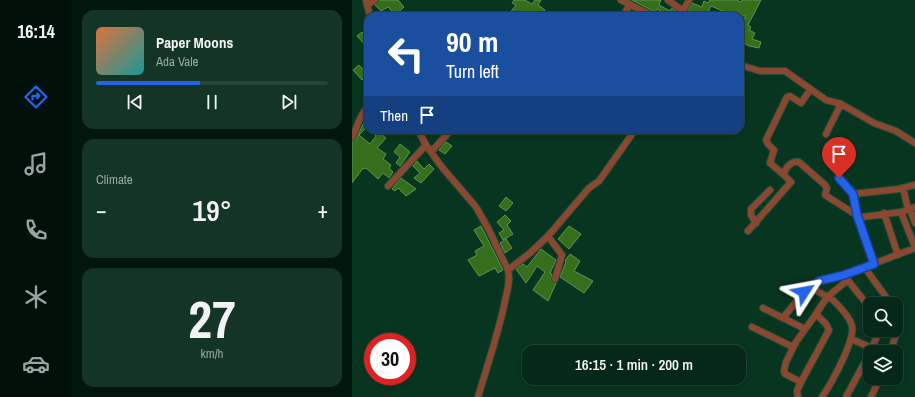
<!DOCTYPE html>
<meta charset="utf-8">
<style>
:root{--surface:#062818;--page:#143425;--text:#f1f3f6;--muted:#98a6a2;--line:#274437;--accent:#2563eb}
body{margin:0;font-family:"Archivo Narrow",sans-serif;background:var(--page);color:var(--text);height:100vh;display:flex;flex-direction:column;font-size:15px;white-space:nowrap}
*{box-sizing:border-box;margin:0}
p{font-size:13px;color:var(--muted)}
.icon{flex:none;width:22px;height:22px;fill:none;stroke:currentColor;stroke-width:2;stroke-linecap:round;stroke-linejoin:round}
.map{position:relative;flex:1;overflow:hidden}
.drawer{display:flex;flex-direction:column;gap:10px;padding:10px;background:#03160d;width:280px}
.drawer>*{flex:none}
.guide{position:absolute;left:12px;top:12px;width:380px;height:122px;border-radius:12px;box-shadow:0 2px 6px #0003,0 0 0 1px var(--line);background:#1a4fa0;color:#fff;overflow:hidden}
.controls{position:absolute;left:511px;top:297px;display:grid;gap:8px}
.controls a{display:grid;place-items:center;width:40px;height:40px;border-radius:8px;background:var(--surface);box-shadow:0 2px 6px #0003,0 0 0 1px var(--line);font-size:20px}
.speed{position:absolute;left:12px;top:333px;display:flex;gap:8px;font-size:20px;font-weight:700;text-align:center}
.speed>*{display:grid;place-content:center;width:52px;height:52px;border-radius:50%;background:var(--surface);box-shadow:0 2px 6px #0003,0 0 0 1px var(--line);line-height:1}
.speed .limit{border:6px solid #d22;background:#fff;color:#111}
.pin{position:absolute;display:grid;place-items:center;width:34px;height:34px;color:#fff;margin:-41px -17px;border-radius:50% 50% 50% 0;rotate:-45deg;box-shadow:0 0 4px #0007}
.pin .icon{rotate:45deg}
.me{position:absolute;width:44px;margin:-22px;rotate:56deg;stroke-linejoin:round;filter:drop-shadow(0 0 3px #0008)}
.turn{display:flex;align-items:center;gap:14px;height:84px;padding:0 16px;font-size:18px}
.turn .icon{width:52px;height:52px;stroke-width:2.5}
.turn b{display:block;font-size:28px;line-height:34px}
.then{display:flex;align-items:center;height:38px;padding:0 16px;background:#0003;gap:8px;font-size:15px}
.big{font-size:30px;font-weight:600;line-height:1.1}
.drawer .widget{flex:1;display:flex;flex-direction:column;justify-content:center;gap:6px;min-width:0;padding:0 14px;border-radius:12px;background:var(--page)}
.drawer .dial{align-items:center;gap:0}
.dial b{font-size:52px;line-height:1}
.song{display:flex;align-items:center;gap:12px}
.cover{width:48px;height:48px;border-radius:6px;background:linear-gradient(135deg,hsl(20 70% 55%),hsl(180 70% 35%))}
.played{height:4px;border-radius:2px;background:linear-gradient(90deg,var(--accent) 45%,var(--line) 45%)}
.keys{display:flex;justify-content:space-around;direction:ltr}
.heat{display:flex;justify-content:space-between;align-items:center;font-size:22px;direction:ltr}
.trip{position:absolute;left:170px;top:345px;width:224px;height:40px;border-radius:12px;background:var(--surface);box-shadow:0 2px 6px #0003,0 0 0 1px var(--line);font-weight:600;line-height:40px;text-align:center}
main{display:flex;flex:1;min-height:0}
.menu{display:flex;flex-direction:column;width:72px;justify-content:space-around;align-items:center;background:#02100a;color:var(--muted)}
.menu .icon{width:28px;height:28px}
.menu .on{color:var(--accent)}
.menu b{font-size:18px;color:var(--text)}
.map>svg:first-child{display:block}
.building{fill:#356f1c;stroke:#639152}
.lines{fill:none;stroke-linecap:round;stroke-linejoin:round}
.minor-casing{stroke:#25513c;stroke-width:8}
.minor{stroke:#8c4731;stroke-width:6}
.route-casing{stroke:#184099;stroke-width:10}
.route{stroke:#2563eb;stroke-width:7}
</style>
<main>
<nav class="menu">
<b>16:14</b>
<svg class="icon on" aria-label="directions" viewBox="0 0 24 24"><path d="M12 3l9 9-9 9-9-9zM9 14v-3h6M13 9l2 2-2 2"/></svg>
<svg class="icon" aria-label="music" viewBox="0 0 24 24"><path d="M9 18V5l10-2v13"/><circle cx="6" cy="18" r="3"/><circle cx="16" cy="16" r="3"/></svg>
<svg class="icon" aria-label="phone" viewBox="0 0 24 24"><path d="M5 4h4l2 5-3 2q2 4 5 5l2-3 5 2v4C11 20 4 13 5 4z"/></svg>
<svg class="icon" aria-label="climate" viewBox="0 0 24 24"><path d="M12 3v18M4 7l16 10M4 17L20 7"/></svg>
<svg class="icon" aria-label="car" viewBox="0 0 24 24"><path d="M5 17H2v-5l4-1 3-4h7l3 4 3 1v5h-3M9 17h6M6 11h13"/><circle cx="7" cy="17" r="2"/><circle cx="17" cy="17" r="2"/></svg>
</nav>
<section class="drawer">
<div class="widget">
<div class="song"><i class="cover"></i><div><b>Paper Moons</b><p>Ada Vale</p></div></div>
<div class="played"></div>
<div class="keys"><svg class="icon" aria-label="previous" viewBox="0 0 24 24"><path d="M18 5L8 12l10 7zM5 5v14"/></svg><svg class="icon" aria-label="pause" viewBox="0 0 24 24"><path d="M8 5v14M16 5v14"/></svg><svg class="icon" aria-label="next" viewBox="0 0 24 24"><path d="M6 5l10 7-10 7zM19 5v14"/></svg></div>
</div>
<div class="widget"><p>Climate</p>
<div class="heat"><a>−</a><b class="big">19°</b><a>+</a></div>
</div>
<div class="widget dial"><b>27</b><p>km/h</p></div>
</section>
<div class="map">
<svg width="563" height="397" viewBox="0 0 563 397">
<rect width="100%" height="100%" fill="#083520"/>
<path class="building" d="M27 0H46L52 7 43 15 36 7 29 11 23 5Z
M162 0H173L180 4 183 0H189L186 5 193 10 189 16H171L168 14 167 16H161L157 14 164 5 160 3Z
M280 0H309L307 5 318 11 320 8 325 12 324 16H313L314 14 305 9 303 12Z
M358 0H384L389 2 390 0H409L396 25 399 27 397 30 403 33 400 39 409 42 407 48 397 46 390 42 392 38 388 37V25L394 16H372L373 12 359 6 354 16H333L340 3 350 7 352 1 356 3Z
M10 32 16 38V48L5 36Z
M7 65 16 74V83L13 78 10 80 1 70Z
M16 114V126L7 135 18 144 24 136 21 133 23 130 34 138 25 148 34 154 31 159 39 165 37 168 41 172 37 178 31 173 26 179 14 168 12 169 11 168 0 183V141L4 139Z
M94 142 100 146 93 154 87 150Z
M48 144 58 152 48 166 44 163 48 157 42 152Z
M65 161 72 169 77 164 82 169 69 183 62 178 68 173 61 166Z
M49 178 64 189 54 196 46 188 43 191 40 189Z
M154 197 161 203 154 211 147 206Z
M153 215 159 221 155 225 161 234 151 240 147 233 152 230 145 222Z
M129 226 151 270 146 273 143 268 127 276 116 260 125 255 123 251 132 246 122 230Z
M217 226 229 234 217 249 206 239Z
M154 239 160 248 153 253 148 243Z
M189 249 204 260 198 273 200 274 199 280 204 283 196 301 181 290 193 272 185 266 174 283 164 269 171 264 175 267Z
M218 254 228 261 222 271 241 281 232 293 208 277 214 262 213 261Z"/>
<g class="lines">
<defs>
<path id="minor" d="M14 0 18 16
M269 0 301 16
M316 0 331 11 328 16
M15 5 23 0
M331 11 337 0
M271 16 278 4
M388 65 408 71H433L474 100 489 104 522 123 544 131 563 143
M66 130 74 145 89 166 124 207 136 228 156 270C159 282 154 294 152 306 145 337 135 367 126 397
M474 134 489 104
M0 137C6 127 7 115 16 107
M79 152 99 130
M432 175 418 163 422 150 416 144 414 140 435 97 438 96 449 103 458 90
M487 178 501 194 547 189 563 185
M36 186 74 145
M551 188 556 209
M501 194 505 215 522 264
M558 209 563 223
M549 212 563 247
M532 213 546 255
M404 223 399 215V209L418 190
M396 231 439 182 433 176 432 173C435 166 440 161 447 162L473 185 475 188 473 195 506 216 510 217 549 212 563 207
M196 236 210 255 203 279
M513 268 539 304
M156 270 178 253 196 236 237 188 247 181 283 130
M494 278 518 308
M411 308 453 329
M431 318 448 297 459 286
M400 327 441 347
M499 339 520 348
M538 352 547 327 544 313
M449 382 433 374 432 371 434 362 444 342 464 314 475 297 496 280
M446 397 445 391 448 384 477 330 474 324 464 314
M470 397C479 384 503 341 500 326 498 317 488 307 482 301 475 295 465 293 459 286L467 281 492 275 563 248
M494 397 514 360 528 330
M519 397 528 378"/>
</defs>
<use href="#minor" class="minor-casing"/>
<use href="#minor" class="minor"/>
</g>
<g class="lines">
<defs>
<path id="route" d="M452 292 467 281 492 275 522 264 505 215 501 194 487 178"/>
</defs>
<use href="#route" class="route-casing"/>
<use href="#route" class="route"/>
</g>
</svg>
<div class="controls">
<a><svg class="icon" aria-label="search" viewBox="0 0 24 24"><circle cx="10" cy="10" r="6"/><path d="M15 15l6 6"/></svg></a>
<a><svg class="icon" aria-label="layers" viewBox="0 0 24 24"><path d="M12 4l9 5-9 5-9-5zM3 14l9 5 9-5"/></svg></a>
</div>
<div class="speed"><div class="limit">30</div></div>
<div class="pin" style="left:487px;top:178px;background:#d93025"><svg class="icon" aria-label="arrive" viewBox="0 0 24 24"><path d="M6 21V4h12l-3 4 3 4H6"/></svg></div>
<svg class="me" style="left:452px;top:292px" viewBox="-20 -20 40 40"><path d="M0-17L14 15 0 8-14 15z" fill="#2563eb" stroke="#fff" stroke-width="4"/></svg>
<div class="trip">16:15 · 1 min · 200 m</div>
<div class="guide">
<div class="turn"><svg class="icon" aria-label="left" viewBox="0 0 24 24"><path d="M17 20v-9H6M10 6l-5 5 5 5"/></svg><div><b>90 m</b>Turn left</div></div>
<div class="then">Then<svg class="icon" aria-label="arrive" viewBox="0 0 24 24"><path d="M6 21V4h12l-3 4 3 4H6"/></svg></div>
</div>
</div>
</main>
